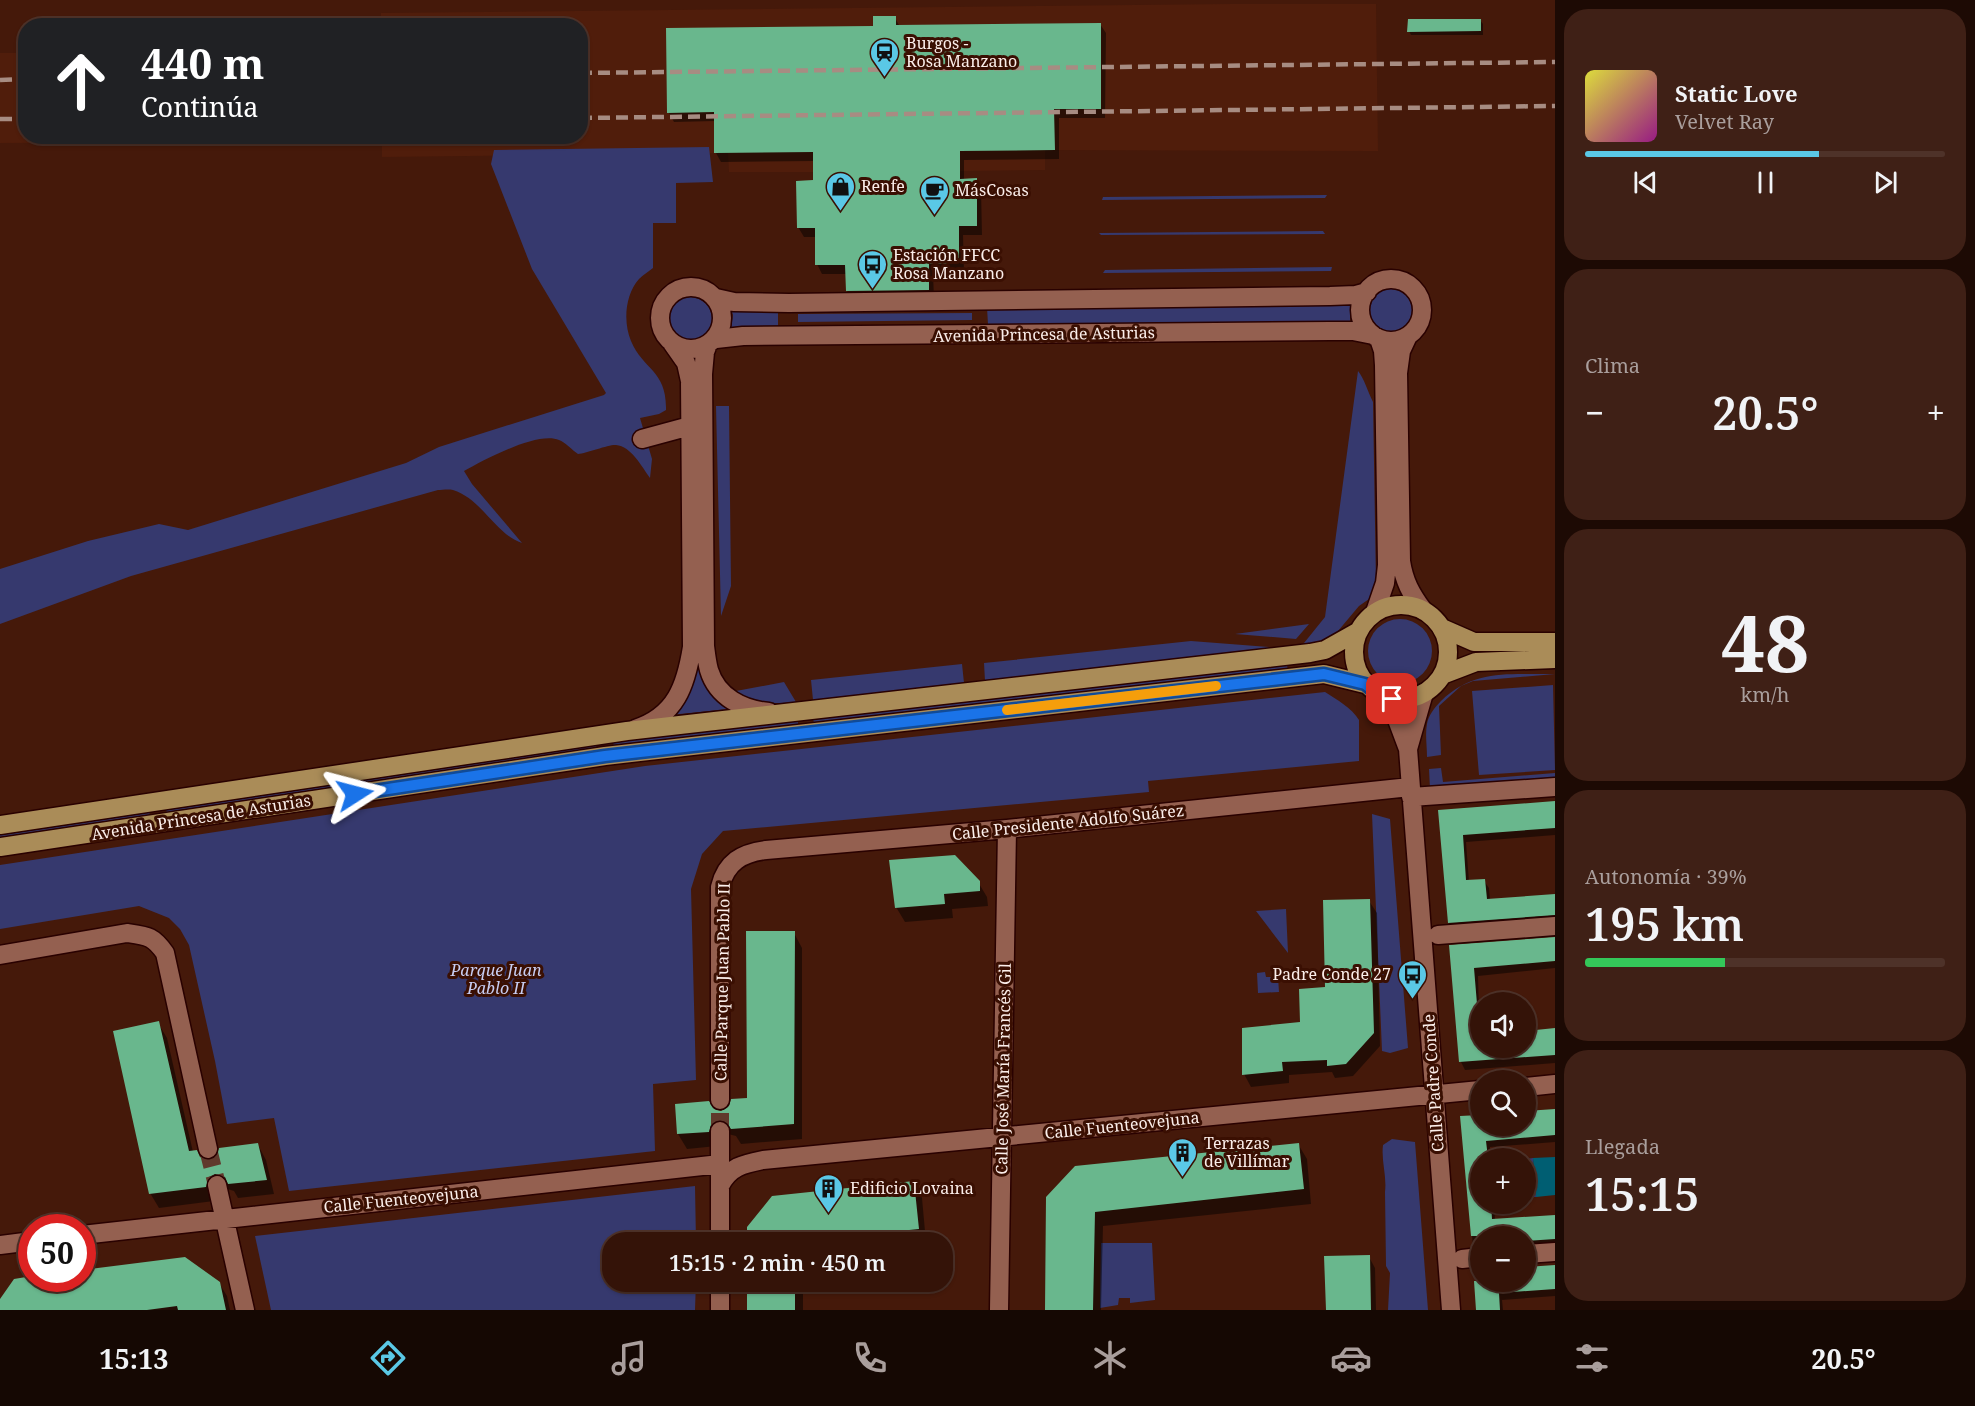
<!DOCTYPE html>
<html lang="es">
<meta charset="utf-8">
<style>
:root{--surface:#341308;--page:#3f2016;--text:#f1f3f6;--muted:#a99e9c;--line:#4e3229;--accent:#5ac8e6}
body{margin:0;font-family:"Noto Serif",serif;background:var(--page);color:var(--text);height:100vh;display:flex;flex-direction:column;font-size:22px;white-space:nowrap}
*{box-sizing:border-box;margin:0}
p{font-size:20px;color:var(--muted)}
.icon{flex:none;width:33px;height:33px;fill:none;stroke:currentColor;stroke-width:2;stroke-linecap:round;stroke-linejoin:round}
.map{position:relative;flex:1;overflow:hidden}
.drawer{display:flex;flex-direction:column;gap:9px;padding:9px;background:#1d0a04;width:420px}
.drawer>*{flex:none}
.hud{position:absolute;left:18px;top:18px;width:570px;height:126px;border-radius:24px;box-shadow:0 2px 4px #0004,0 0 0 2px var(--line);background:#202124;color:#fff;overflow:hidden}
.buttons{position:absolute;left:1470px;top:992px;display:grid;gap:12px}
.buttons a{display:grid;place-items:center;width:66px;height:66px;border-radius:50%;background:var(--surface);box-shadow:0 2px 4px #0004,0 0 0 2px var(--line);font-size:30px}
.speed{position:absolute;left:18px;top:1214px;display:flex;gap:12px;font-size:30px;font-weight:700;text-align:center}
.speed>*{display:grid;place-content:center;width:78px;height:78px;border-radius:50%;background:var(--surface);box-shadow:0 2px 4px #0004,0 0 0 2px var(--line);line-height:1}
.speed .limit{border:9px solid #d22;background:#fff;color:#111}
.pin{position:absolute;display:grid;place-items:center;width:51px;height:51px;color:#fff;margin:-26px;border-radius:12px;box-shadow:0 3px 9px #0006}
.me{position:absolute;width:66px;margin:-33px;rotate:81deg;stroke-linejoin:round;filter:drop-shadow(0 0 4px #0008)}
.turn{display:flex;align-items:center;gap:21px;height:126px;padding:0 24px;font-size:27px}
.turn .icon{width:78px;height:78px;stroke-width:2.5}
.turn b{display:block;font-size:42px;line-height:51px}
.big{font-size:45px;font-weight:600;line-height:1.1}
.drawer .card{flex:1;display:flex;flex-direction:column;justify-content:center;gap:9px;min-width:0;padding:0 21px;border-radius:24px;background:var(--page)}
.drawer .dial{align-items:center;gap:0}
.dial b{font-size:78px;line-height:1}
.song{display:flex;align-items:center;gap:18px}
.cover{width:72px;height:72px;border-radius:9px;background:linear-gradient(135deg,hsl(60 70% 55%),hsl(310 70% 35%))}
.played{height:6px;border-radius:3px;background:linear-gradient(90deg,var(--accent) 65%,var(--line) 65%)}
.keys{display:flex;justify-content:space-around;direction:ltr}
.heat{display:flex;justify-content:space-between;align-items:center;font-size:33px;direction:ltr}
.charge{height:9px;border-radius:4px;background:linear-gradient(90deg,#34c759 39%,var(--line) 0)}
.trip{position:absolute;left:602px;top:1232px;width:351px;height:60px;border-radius:24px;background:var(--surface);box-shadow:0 2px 4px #0004,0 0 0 2px var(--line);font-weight:600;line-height:60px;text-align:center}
.tabs{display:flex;height:96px;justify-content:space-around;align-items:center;background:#150803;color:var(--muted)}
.tabs .icon{width:42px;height:42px}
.tabs .on{color:var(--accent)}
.tabs b{font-size:27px;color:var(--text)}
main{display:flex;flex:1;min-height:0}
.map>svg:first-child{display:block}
.built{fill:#501d0b}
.green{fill:#36396e}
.water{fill:#005e72}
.shadow{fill:#0007}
.building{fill:#69b78d}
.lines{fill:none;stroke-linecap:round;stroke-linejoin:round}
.minor-tunnel{stroke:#60392c;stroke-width:18;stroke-dasharray:18 9;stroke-linecap:butt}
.minor-casing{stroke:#290100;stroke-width:21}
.major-casing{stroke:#290100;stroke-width:21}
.minor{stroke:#946050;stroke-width:18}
.major{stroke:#aa8c58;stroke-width:18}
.rail{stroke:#a78c82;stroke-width:4.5;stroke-dasharray:12 6;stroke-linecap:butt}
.route-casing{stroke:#114b97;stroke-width:15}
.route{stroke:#1a73e8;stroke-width:10}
.slow{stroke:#f59e0b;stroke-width:10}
.labels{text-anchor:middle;stroke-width:6;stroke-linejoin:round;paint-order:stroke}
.poi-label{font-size:16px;fill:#fbeeea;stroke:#3a0f02;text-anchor:start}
.street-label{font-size:16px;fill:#fbeeea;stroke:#3a0f02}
.park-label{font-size:16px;font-style:italic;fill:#c7cdf2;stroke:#3a0f02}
</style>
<main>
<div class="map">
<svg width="1555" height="1310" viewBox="0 0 1555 1310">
<rect width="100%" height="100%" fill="#45190a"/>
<path class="built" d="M1230 4H1376L1378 151 1045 150V170L960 171V179L977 178V226H946L959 235V263L928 264 929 299H846L845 265H815V236H827V228H797L796 181 813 180V172H729L728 153 382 157V141L0 143V53H25L26 136H580V26L381 25V13Z"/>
<path class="green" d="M709 147 713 182 676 183V223H653V268C649 271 643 275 639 279 625 295 623 322 631 341 643 370 667 370 666 410L659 414 640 418 652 459 650 478C642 467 631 446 616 445 610 444 587 453 578 454 572 450 565 442 559 440 537 431 484 460 464 471L472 484 522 543C495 534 482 499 453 490 448 489 442 490 438 490L131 576 0 624V569L88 541 159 524 188 530 406 463 439 447 604 395 606 393 532 269 491 164 494 150Z
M1327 195 1325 198 1102 200 1103 197Z
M1323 231 1325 234 1101 235 1099 233Z
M1332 267 1331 271 1103 273 1105 270Z
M1370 310a21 21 0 1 1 42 0a21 21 0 1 1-42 0Z
M668 319a22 22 0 1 1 44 0a22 22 0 1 1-44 0Z
M1350 302V322L988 325 987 307Z
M731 309 778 310V328L731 329 733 315Z
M972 313V320L798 322V314Z
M1358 371C1364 378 1368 392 1373 402L1376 583 1369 599 1359 606 1338 631 1324 640 1300 648 1325 617Z
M716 406H729L731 586 721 616Z
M1368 651a32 32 0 1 1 64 0a32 32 0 1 1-64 0Z
M1309 624 1296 639 1235 634Z
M1191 641 1281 648 985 681 984 663Z
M698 664C704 684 713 696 729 709L670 715 693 682Z
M962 664 964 683 813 700 811 680Z
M1287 665 1288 670 814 723 813 719Z
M1555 674 1473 681 1461 686 1439 706 1441 755 1427 757C1427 746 1425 734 1427 724 1428 716 1435 707 1441 701 1475 668 1511 675 1555 674Z
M784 682 796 702C773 704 755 704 736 691Z
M1553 685 1555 770 1479 775 1472 691Z
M1325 692C1336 699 1352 708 1359 720V761L1148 781 1149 792 723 831 702 854 691 889 696 1080 653 1084 655 1151 289 1191 274 1118 227 1124 215 1061 189 945 180 929 169 918 139 906 0 929V865L645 766Z
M798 721V725L614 747 613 742Z
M596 745 597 749 167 814 166 809Z
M1441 768 1443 782 1555 773V779L1430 789 1429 769Z
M149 811 150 816 0 839V835Z
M1372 814 1390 819 1408 1048 1390 1053 1382 1051Z
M1286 909 1288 953 1256 911Z
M1265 972 1266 977H1278L1279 992 1258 993 1257 973Z
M1392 1139 1415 1142 1428 1310H1388L1390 1273 1386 1266 1385 1192C1387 1176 1381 1161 1383 1145Z
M1533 1158 1536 1197H1526V1159Z
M695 1186 696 1242H612V1281H696L695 1310H271L255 1236Z
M1101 1243H1152L1155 1300 1130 1303V1298H1119L1118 1305 1100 1308Z"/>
<path class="water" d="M1555 1157V1195L1536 1197 1533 1158Z"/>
<path class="shadow" d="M895 18 900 27 1100 24 1106 33 1105 118H1059V159L964 160V180H976L981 189 982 235H963L964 272 933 273 934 299 853 300 847 291V274H822L817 264 816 237H804L798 227 815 182 814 161 721 162 716 153 715 121 674 122 669 113Z
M1480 20 1483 24V35H1411L1409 31Z
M1555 803V835L1466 842 1469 882 1484 881 1489 888 1490 900 1555 895V922L1453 930 1449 923 1440 812Z
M978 882 987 897 988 906 952 909 953 918 905 922 896 907Z
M1369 901 1377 913 1380 1046 1353 1076 1335 1078 1332 1072 1289 1075V1083L1251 1087 1244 1074 1302 1023 1327 989Z
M794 933 802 948V1139L741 1144 736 1136 728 1134 717 1146 687 1149 678 1134 713 1111 721 1113 749 1099Z
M1555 939V968L1478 976 1480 1047H1526V1032L1555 1030V1063L1465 1070 1461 1062 1451 947Z
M158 1023 167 1038 193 1152 200 1158 210 1162 258 1145 266 1160 274 1194 238 1198 234 1191 224 1188 214 1201 159 1208 150 1193Z
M1555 1111V1142L1490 1147V1158H1480V1203H1494L1495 1220 1555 1217V1246L1526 1248V1236H1480V1253H1477L1473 1246 1461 1118 1480 1116V1125H1526V1113Z
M1298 1144 1307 1159 1311 1204 1103 1226 1101 1310H1046L1048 1197Z
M913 1183 922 1198 926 1242H749Z
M1369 1257 1375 1268 1376 1310H1328Z
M1555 1266V1296L1502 1300 1503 1310H1478L1475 1270 1480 1269V1281H1526V1268Z
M32 1278 219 1283 227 1296 230 1310H0V1302Z
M749 1281H803V1310H749Z"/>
<path class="building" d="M873 16H896V25L1101 23V109H1054L1055 150 960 151V179L977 178V226H959V263L929 264V290L846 291 845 265H815V228H797L796 181 813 180V152L714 153V112L667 113 666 28 873 26Z
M1408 19H1481V31L1407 32Z
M1555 801V828L1463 835 1466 880 1485 879 1487 899 1555 894V915L1448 923 1438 810Z
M955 855 980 881V891L944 894 945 904 895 908 889 860Z
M1370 899 1374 1033 1346 1064 1327 1066V1060L1282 1062 1283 1071 1242 1075V1028L1300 1022 1299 989 1325 987 1323 900Z
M746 931H795L794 1124 731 1129 726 1122 719 1120 711 1125 709 1132 677 1134 675 1104 709 1101 714 1109 721 1111 729 1106 731 1099 747 1098Z
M1555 937V961L1474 968 1478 1016H1480V1047H1526V1031L1555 1028V1055L1459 1062 1449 945Z
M159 1021 189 1151 197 1150 200 1157 210 1160 216 1157 219 1148 258 1143 267 1180 228 1184 225 1177 215 1174 209 1177 206 1187 149 1194 113 1031Z
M1555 1109V1135L1486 1141 1488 1158H1480V1203H1491L1492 1219 1555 1215V1239L1526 1241V1236H1471L1460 1116 1480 1115V1125H1526V1111Z
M1299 1143 1304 1189 1095 1212 1093 1310H1045L1046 1197 1075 1166Z
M914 1181 919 1229 793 1242H747V1227L772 1196Z
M1370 1255 1371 1310H1326L1324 1256Z
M185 1257 220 1282 226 1310H178L177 1306 147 1310H0V1299L14 1279 32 1276V1278H82V1270Z
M1555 1265V1289L1499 1293 1500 1310H1476L1474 1281H1526V1267Z
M747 1281H795V1310H747Z"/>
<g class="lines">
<path class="minor-tunnel" d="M720 1131V1100
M208 1149 217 1185"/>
<defs>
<path id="minor" d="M1360 310a31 31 0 1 1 62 0a31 31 0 1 1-62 0Z
M660 318a31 31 0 1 1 62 0a31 31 0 1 1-62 0Z
M716 298 734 302 789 303 1330 296 1356 295 1367 292
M1408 336 1401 351 1398 373 1401 561C1404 581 1411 594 1423 610
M716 339 743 336 1330 331H1353L1373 335
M708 344 705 352 703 374 705 646C706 654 707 663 709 670 717 697 743 710 769 712
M642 439 690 426
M1375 612 1385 583 1387 565 1384 365 1383 351 1379 339
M1376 693 1396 717 1408 749 1451 1310
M635 729C676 716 686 685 692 647L690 381 686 363 672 343
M1408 749 1424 693
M1411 797 1555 787
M1438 935 1555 926
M0 955 127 933C148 936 153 936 165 953L208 1149
M1526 1087 1555 1084
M720 1100V887C726 862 742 853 766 850L1007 829 1410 787
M217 1185 245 1310
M720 1186C729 1167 743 1164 763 1160L1480 1090
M82 1235 720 1164
M720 1242V1131
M0 1245 32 1241
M1526 1254 1555 1252
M1462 1259 1480 1257
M720 1310V1281
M999 1310 1007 829"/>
<path id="major" d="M1354 652a47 47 0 1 1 94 0a47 47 0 1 1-94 0Z
M1442 628 1474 642H1555
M1442 675 1476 662 1555 659
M0 825 627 731 1310 653 1325 650 1357 632
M0 847 605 756 1324 674 1365 684"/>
</defs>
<use href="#minor" class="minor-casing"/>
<use href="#major" class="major-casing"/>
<use href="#minor" class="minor"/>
<use href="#major" class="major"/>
<path class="rail" d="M580 73 1555 62
M0 80 26 79
M580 118 1555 106
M0 119H26"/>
</g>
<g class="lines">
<defs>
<path id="route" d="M355 794 605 756 1324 674 1365 684 1376 693 1392 699"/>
</defs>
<use href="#route" class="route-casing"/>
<use href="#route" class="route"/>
<path class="slow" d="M1007 710 1216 686"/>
</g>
<defs>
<symbol id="station-pin" viewBox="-11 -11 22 30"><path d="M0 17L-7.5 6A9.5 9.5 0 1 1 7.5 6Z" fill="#5ac8e6" stroke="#3a0f02"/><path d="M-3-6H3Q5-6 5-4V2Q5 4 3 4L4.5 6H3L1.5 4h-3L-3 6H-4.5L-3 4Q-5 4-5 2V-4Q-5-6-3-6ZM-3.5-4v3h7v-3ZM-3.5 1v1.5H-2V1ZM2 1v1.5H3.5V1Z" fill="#111"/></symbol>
<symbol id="shop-pin" viewBox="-11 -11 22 30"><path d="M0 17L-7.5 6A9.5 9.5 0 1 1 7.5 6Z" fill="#5ac8e6" stroke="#3a0f02"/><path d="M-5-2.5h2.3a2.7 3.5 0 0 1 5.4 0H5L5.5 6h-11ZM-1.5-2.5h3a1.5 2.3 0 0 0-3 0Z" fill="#111"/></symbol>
<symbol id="cafe-pin" viewBox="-11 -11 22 30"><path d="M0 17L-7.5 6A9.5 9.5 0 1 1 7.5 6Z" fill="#5ac8e6" stroke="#3a0f02"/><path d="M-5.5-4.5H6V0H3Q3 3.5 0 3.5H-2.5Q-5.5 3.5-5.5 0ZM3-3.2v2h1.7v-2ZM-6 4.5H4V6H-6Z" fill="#111"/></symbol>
<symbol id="bus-pin" viewBox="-11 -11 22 30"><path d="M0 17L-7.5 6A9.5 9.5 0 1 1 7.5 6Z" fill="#5ac8e6" stroke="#3a0f02"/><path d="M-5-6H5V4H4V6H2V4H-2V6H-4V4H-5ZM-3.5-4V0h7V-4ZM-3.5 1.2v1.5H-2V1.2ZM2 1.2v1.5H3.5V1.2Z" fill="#111"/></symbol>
<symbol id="building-pin" viewBox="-11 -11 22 30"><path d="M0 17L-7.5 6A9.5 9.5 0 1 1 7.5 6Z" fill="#5ac8e6" stroke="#3a0f02"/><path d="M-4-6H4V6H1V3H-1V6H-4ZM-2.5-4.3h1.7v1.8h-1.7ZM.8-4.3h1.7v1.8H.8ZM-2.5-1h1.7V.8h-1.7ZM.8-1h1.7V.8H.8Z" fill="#111"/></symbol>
</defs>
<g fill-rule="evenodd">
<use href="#station-pin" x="868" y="36" width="33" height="45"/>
<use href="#shop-pin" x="824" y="170" width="33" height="45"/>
<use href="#cafe-pin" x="918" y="174" width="33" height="45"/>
<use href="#bus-pin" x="856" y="248" width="33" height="45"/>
<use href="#bus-pin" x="1396" y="958" width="33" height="45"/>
<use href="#building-pin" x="1166" y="1136" width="33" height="45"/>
<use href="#building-pin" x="812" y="1172" width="33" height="45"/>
</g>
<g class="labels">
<g class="poi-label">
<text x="906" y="49">Burgos -<tspan x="906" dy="18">Rosa Manzano</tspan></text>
<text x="861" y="192">Renfe</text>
<text x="955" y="196">MásCosas</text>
<text x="893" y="261">Estación FFCC<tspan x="893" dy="18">Rosa Manzano</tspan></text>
<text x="1391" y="980" text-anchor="end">Padre Conde 27</text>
<text x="1204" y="1149">Terrazas<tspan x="1204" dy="18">de Villímar</tspan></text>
<text x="850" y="1194">Edificio Lovaina</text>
</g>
<g class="street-label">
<text transform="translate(1044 334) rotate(-1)" y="6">Avenida Princesa de Asturias</text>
<text transform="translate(201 817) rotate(-9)" y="6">Avenida Princesa de Asturias</text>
<text transform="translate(1068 822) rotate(-6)" y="6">Calle Presidente Adolfo Suárez</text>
<text transform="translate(722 982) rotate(-89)" y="6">Calle Parque Juan Pablo II</text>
<text transform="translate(1003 1069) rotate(-89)" y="6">Calle José María Francés Gil</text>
<text transform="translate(1433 1083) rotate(-94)" y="6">Calle Padre Conde</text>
<text transform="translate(1122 1125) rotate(-6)" y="6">Calle Fuenteovejuna</text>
<text transform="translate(401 1199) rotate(-6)" y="6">Calle Fuenteovejuna</text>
</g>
<g class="park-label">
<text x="496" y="976">Parque Juan<tspan x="496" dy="18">Pablo II</tspan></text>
</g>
</g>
</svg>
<div class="buttons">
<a><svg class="icon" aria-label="sound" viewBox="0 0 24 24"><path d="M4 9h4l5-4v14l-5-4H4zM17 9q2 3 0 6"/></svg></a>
<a><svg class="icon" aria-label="search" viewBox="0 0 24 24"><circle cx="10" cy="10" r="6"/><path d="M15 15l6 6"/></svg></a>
<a>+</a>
<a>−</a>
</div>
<div class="speed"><div class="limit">50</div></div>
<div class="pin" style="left:1392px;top:699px;background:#d93025"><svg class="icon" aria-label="arrive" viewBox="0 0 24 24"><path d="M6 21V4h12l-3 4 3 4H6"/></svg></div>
<svg class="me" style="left:355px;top:794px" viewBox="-20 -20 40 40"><path d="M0-17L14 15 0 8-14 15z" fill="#1a73e8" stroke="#fff" stroke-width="4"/></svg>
<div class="trip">15:15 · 2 min · 450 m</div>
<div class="hud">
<div class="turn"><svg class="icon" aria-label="ahead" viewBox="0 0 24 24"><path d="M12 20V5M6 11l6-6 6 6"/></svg><div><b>440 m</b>Continúa</div></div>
</div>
</div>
<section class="drawer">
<div class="card">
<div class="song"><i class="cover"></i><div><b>Static Love</b><p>Velvet Ray</p></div></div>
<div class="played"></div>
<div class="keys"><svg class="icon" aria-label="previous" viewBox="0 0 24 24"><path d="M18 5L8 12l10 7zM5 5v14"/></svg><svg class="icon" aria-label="pause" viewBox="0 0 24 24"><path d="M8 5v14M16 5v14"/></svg><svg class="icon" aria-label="next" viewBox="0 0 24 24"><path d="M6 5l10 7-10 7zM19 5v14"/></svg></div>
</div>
<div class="card"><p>Clima</p>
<div class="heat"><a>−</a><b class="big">20.5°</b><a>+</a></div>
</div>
<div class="card dial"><b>48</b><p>km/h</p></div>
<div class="card"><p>Autonomía · 39%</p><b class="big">195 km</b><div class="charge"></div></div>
<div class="card"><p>Llegada</p><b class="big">15:15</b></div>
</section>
</main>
<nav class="tabs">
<b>15:13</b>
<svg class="icon on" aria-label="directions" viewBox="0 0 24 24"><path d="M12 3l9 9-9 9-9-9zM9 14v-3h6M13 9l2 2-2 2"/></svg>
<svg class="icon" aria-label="music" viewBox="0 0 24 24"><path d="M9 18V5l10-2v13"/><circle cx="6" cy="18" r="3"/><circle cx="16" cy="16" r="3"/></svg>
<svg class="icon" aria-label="phone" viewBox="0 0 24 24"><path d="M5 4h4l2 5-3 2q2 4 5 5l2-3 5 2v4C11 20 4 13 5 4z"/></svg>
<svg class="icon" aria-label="climate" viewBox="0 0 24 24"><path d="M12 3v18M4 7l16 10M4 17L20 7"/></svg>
<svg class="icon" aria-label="car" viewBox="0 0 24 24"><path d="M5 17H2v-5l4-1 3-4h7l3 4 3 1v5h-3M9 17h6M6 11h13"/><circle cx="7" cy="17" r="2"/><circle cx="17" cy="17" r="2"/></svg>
<svg class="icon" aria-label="filters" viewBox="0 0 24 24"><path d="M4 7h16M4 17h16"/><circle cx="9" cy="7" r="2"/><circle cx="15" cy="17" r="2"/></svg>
<b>20.5°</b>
</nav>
